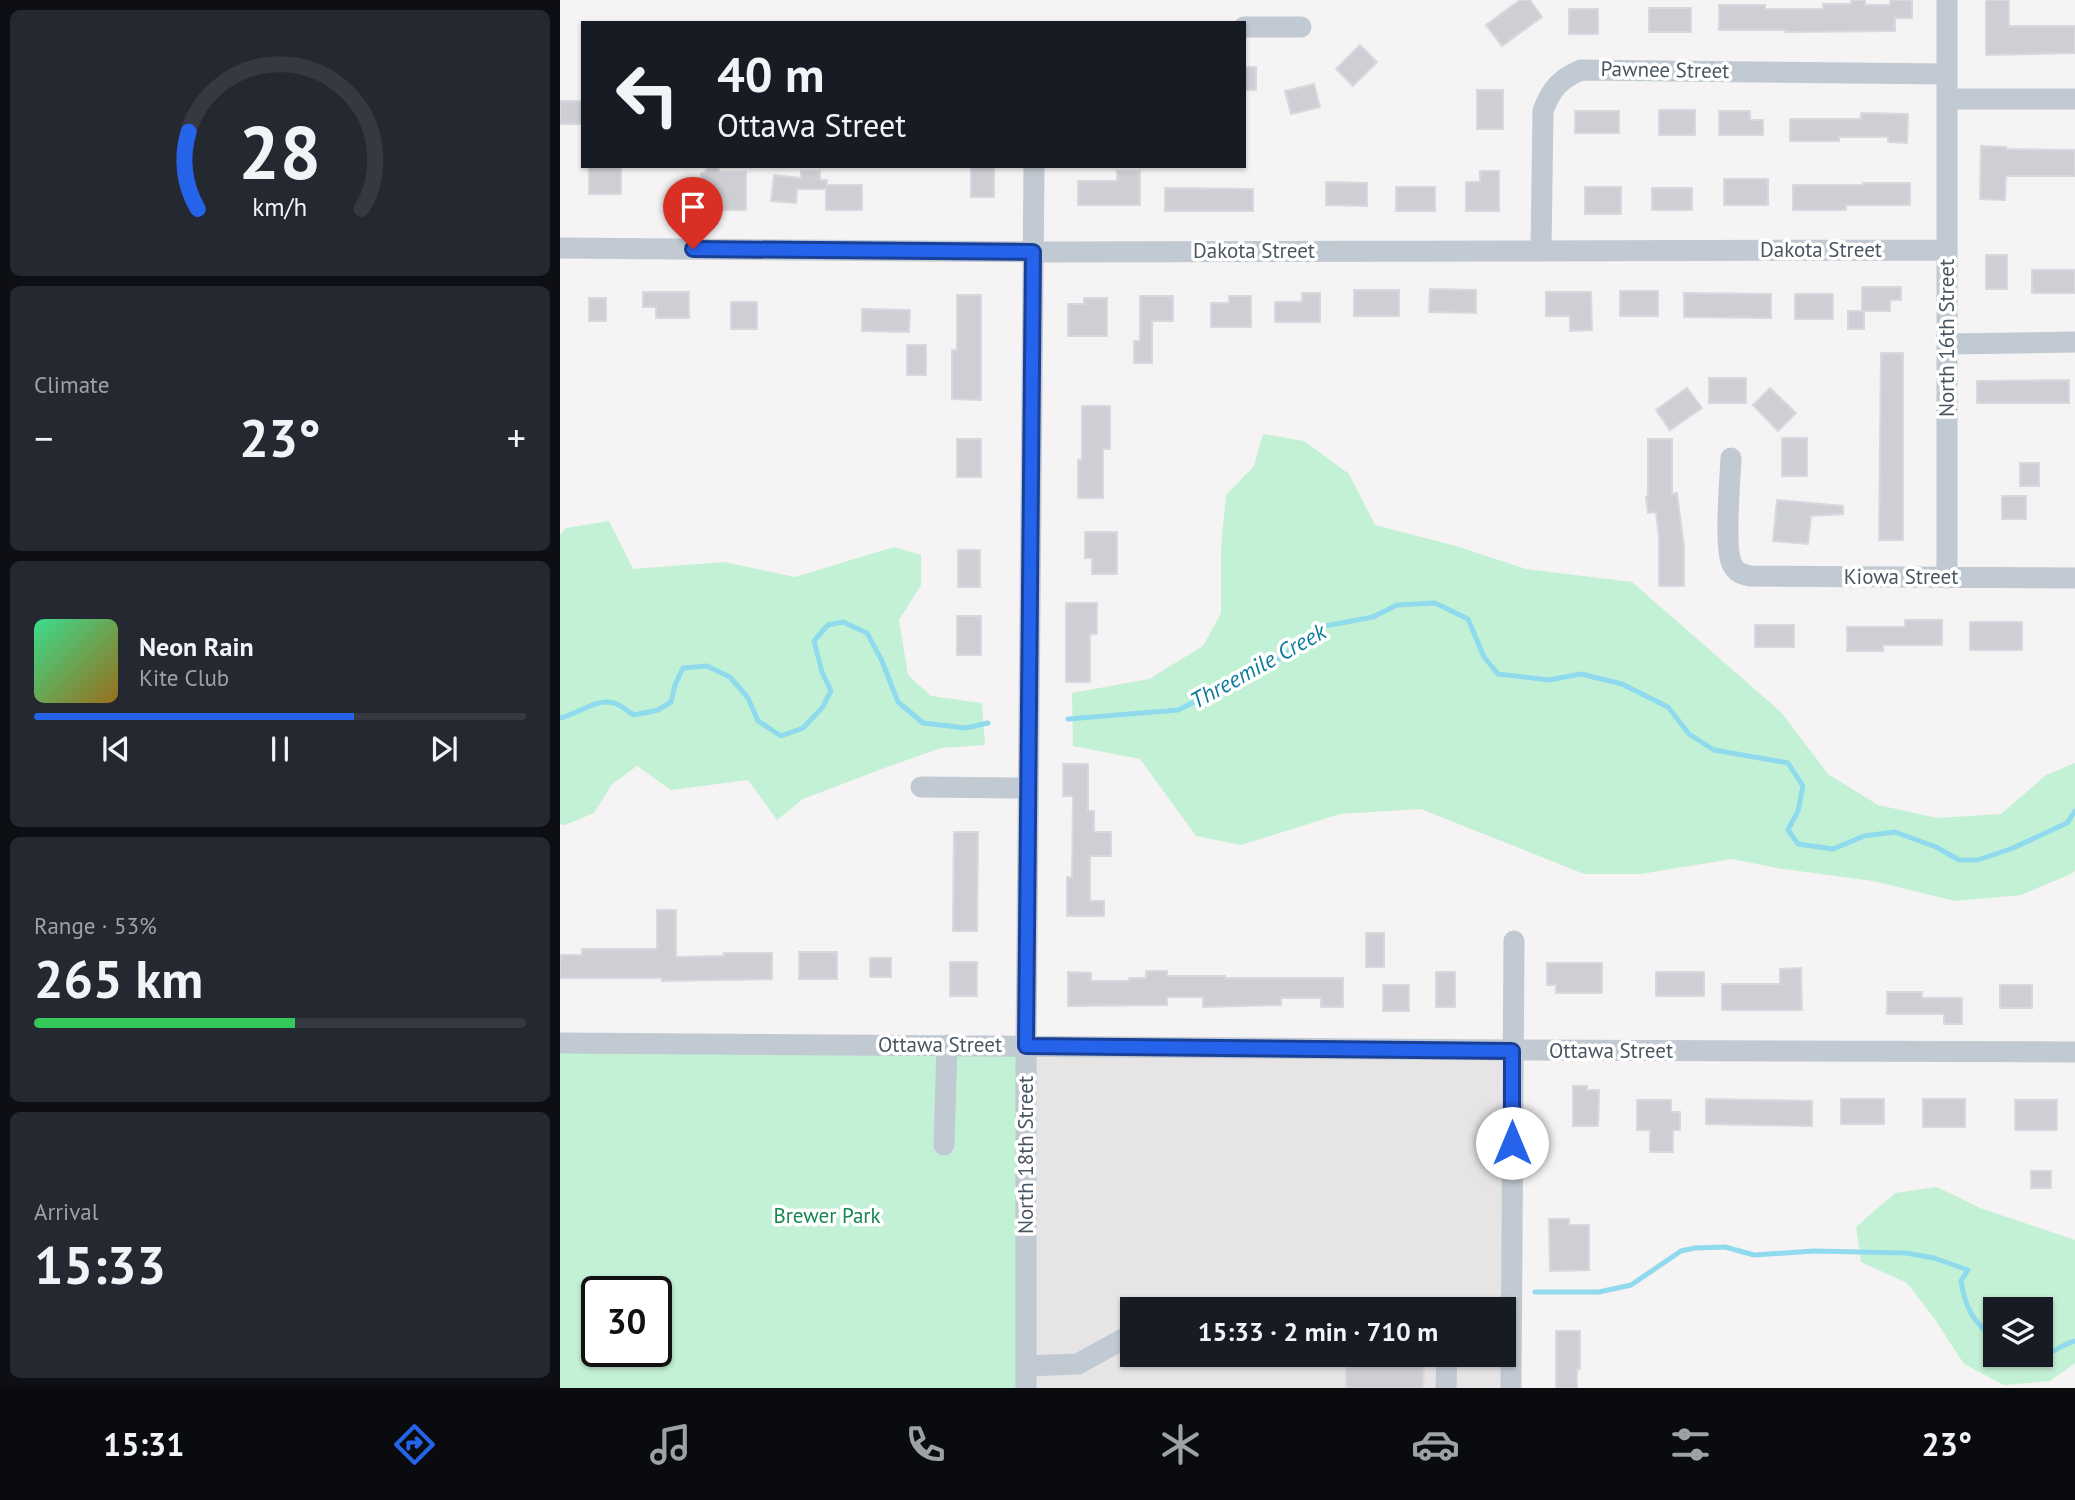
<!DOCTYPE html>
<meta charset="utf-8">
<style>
:root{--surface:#171b24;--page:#242831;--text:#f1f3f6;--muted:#9ea1a6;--line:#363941;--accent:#2563eb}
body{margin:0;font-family:"PT Sans",sans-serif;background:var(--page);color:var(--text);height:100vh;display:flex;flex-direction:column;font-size:26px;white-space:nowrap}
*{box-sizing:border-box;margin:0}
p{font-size:23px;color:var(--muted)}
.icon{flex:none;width:38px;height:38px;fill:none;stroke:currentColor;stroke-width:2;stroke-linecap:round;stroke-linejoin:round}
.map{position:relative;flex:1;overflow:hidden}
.drawer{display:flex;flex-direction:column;gap:10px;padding:10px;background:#0d0f14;width:560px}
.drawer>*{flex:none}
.hud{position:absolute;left:21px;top:21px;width:665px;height:147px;border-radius:0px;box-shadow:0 2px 5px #0004;background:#171b24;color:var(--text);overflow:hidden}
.controls{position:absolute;left:1423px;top:1297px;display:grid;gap:14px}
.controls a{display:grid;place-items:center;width:70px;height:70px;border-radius:0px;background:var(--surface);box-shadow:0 2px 5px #0004;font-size:35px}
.speed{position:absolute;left:21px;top:1276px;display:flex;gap:14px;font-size:35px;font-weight:700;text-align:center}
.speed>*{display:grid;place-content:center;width:91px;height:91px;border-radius:50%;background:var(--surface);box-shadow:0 2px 5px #0004;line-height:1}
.speed .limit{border:4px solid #111;border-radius:10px;background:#fff;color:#111}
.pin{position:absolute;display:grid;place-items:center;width:60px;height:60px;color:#fff;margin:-72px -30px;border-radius:50% 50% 50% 0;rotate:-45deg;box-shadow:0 0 7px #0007}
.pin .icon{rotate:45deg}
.me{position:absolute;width:77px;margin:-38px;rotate:0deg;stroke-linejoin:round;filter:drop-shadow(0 0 5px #0008)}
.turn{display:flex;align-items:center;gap:24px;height:147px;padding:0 21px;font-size:32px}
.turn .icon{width:91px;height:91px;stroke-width:2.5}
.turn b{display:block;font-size:49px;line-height:60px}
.big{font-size:52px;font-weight:700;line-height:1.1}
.drawer .tile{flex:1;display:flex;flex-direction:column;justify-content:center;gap:10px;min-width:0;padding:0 24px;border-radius:10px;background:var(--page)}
.drawer .dial{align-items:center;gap:0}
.dial svg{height:182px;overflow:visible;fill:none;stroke:var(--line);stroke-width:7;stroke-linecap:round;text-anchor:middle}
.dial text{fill:var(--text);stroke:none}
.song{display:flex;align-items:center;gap:21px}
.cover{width:84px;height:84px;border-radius:10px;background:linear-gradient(135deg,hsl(150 70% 55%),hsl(40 70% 35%))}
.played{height:7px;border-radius:4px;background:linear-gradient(90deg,var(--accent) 65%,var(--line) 65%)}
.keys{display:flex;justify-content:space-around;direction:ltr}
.heat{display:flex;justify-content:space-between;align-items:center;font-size:38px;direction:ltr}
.charge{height:10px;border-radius:5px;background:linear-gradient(90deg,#34c759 53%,var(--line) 0)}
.trip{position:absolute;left:560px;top:1297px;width:396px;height:70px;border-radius:0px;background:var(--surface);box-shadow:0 2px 5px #0004;font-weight:700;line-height:70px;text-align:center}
.tab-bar{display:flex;height:112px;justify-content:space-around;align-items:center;background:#090b0e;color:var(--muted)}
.tab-bar .icon{width:49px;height:49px}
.tab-bar .current{color:var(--accent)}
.tab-bar b{font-size:32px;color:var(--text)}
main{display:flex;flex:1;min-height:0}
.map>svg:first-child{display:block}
.education{fill:#e6e4e5;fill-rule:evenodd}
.green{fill:#c3f1d5;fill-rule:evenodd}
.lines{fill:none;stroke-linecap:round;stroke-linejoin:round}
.stream{stroke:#90daee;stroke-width:5}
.building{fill:#cdcfd5;stroke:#d7d9de;stroke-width:2}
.minor{stroke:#c1cad2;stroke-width:21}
.route-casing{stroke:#184099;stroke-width:18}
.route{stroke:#2563eb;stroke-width:12}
.labels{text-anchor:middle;stroke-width:7;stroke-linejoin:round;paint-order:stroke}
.street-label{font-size:21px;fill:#4a5661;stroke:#fff}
.park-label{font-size:21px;fill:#17864f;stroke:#fff}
.water-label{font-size:23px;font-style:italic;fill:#0c7c9b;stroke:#fff}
</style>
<main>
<section class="drawer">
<div class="tile dial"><svg viewBox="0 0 100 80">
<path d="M14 69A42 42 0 1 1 86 69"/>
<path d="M14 69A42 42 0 0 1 10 35" stroke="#2563eb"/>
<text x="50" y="56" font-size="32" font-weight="700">28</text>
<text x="50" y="72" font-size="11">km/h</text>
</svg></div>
<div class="tile"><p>Climate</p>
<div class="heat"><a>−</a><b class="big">23°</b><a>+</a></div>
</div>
<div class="tile">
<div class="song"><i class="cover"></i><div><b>Neon Rain</b><p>Kite Club</p></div></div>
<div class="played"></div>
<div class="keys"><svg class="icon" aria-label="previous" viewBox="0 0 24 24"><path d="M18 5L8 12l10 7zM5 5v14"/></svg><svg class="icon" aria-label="pause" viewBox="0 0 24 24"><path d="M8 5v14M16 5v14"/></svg><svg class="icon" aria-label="next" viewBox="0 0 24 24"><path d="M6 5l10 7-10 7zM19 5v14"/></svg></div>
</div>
<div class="tile"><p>Range · 53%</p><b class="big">265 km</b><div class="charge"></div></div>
<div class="tile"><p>Arrival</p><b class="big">15:33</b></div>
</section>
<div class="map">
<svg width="1515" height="1388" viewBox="0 0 1515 1388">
<rect width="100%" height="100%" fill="#f5f3f3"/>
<path class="education" d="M466 1046 952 1050 951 1388H466ZM572 1309H943V1354H572Z"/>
<path class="green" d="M703 434 744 441 789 474 815 525 896 546 966 569 1072 582 1221 712 1268 774 1318 805 1377 818 1441 814 1486 775 1515 763V870L1513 873 1461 895 1395 901 1313 881 1217 868 1172 859 1081 874H1024L861 809 780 814 681 845 636 836 580 759 513 746 512 693 589 679 643 646 661 613V548L666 495 694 466Z
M49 521 73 569 164 562 235 577 334 547 361 555V585L339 620 348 675 371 696 422 703 425 745 381 748 327 767 243 799 217 820 188 780 111 790 77 766 52 784 34 813 5 825 0 824V534L6 528Z
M0 1043 466 1046V1388H0ZM37 1292H96V1351H37Z
M1377 1187 1420 1208 1515 1240V1363L1490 1381 1444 1385 1404 1364 1374 1318 1347 1283 1301 1262 1296 1227 1335 1193ZM1435 1309H1480V1354H1435Z"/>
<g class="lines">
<path class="stream" d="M0 718C18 715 34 698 54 703 60 704 68 712 74 715L98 710 111 702 115 685 123 668 147 666 170 677 188 698 198 721 221 736 243 728 262 708 271 691 262 672 254 641 268 625 283 622 307 633 322 661 338 702 363 723 406 728 428 723
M508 719 618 710 712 664 760 627 813 617 837 605 875 603 908 619 924 657 938 674 989 680 1021 674 1062 684 1108 707 1129 734 1154 750 1228 763 1243 786 1238 811 1228 830 1238 844 1273 849 1304 836 1335 832 1376 847 1399 860H1418L1453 848 1507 823 1515 811
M975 1292H1039L1071 1285 1121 1251 1135 1248 1165 1247 1194 1255 1254 1251 1346 1253 1374 1258 1408 1270 1401 1281C1405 1308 1414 1323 1435 1339
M1446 1354C1475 1372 1489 1349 1515 1341"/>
</g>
<path class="building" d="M960 0H970L982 17 942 46 926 25Z
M1291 0H1305V5H1330V0H1352V18H1335V31L1225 32V30H1159V5H1205V9H1263V4H1291Z
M1426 0H1449V26H1515V53L1426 55Z
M1089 8H1131V32H1089Z
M1009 9H1038V34H1009Z
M800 45 817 62 793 86 776 69Z
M684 67H696V90H684Z
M754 84 760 107 731 114 725 91Z
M917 90H943V129H917Z
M0 101H23V124H0Z
M1099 110H1135V135H1099Z
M1015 111H1059V133H1015Z
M1159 111H1190V120H1203V135H1159Z
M1301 113 1348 114 1347 143 1328 142V137H1279V141H1230V119H1301Z
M1421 146 1446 147V149L1515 150V176H1446L1445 200 1420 199Z
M29 166H61V194H29Z
M411 166H434V197H411Z
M147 167H158L159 172H186V210H164V200L142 199 141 173 146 172Z
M241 171H260V180H267V185H302V210H266V189H237L236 203 211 201 214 175 241 178Z
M557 171H580V205H518V181H557Z
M920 171H939V211H906V182H920Z
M1164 179H1208V205H1164Z
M766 182 807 183V206L766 205Z
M1303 183H1350V205H1286V210H1233V185H1303Z
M836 187H875V211H836Z
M1025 187H1061V214H1025Z
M605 188 693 189V211H605Z
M1092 188H1132V210H1092Z
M1426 255H1447V289H1426Z
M1472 270H1515V293H1472Z
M1302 287H1341V300H1330V311H1304V329H1288V311H1302Z
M870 289 916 290V313L869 312Z
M794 290H839V316H794Z
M1060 291H1098V316H1060Z
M83 292H129V318H96V307H83Z
M986 292H1031L1032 330 1010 331V316H986Z
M742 293H760V322H715V302H742Z
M1124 293 1211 294V318L1124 317Z
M1235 294H1273V319H1235Z
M397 295H421V400L392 399V350H397Z
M580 296H613V321H592V363H574V341H580Z
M669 296H691V327H651V303H669Z
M29 298H46V321H29Z
M524 298H547V336H508V304H524Z
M171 302H197V329H171Z
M302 309 350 310 349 332 302 331Z
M347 345H366V375H347Z
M1321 353H1343V540H1319Z
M1149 378H1186V403H1149Z
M1509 380V403H1417V381Z
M1127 388 1142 408 1110 430 1096 410Z
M1210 388 1236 413 1218 431 1193 405Z
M522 406H550V449H543V498H518V460H522Z
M1222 438H1247V476H1222Z
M397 439H421V477H397Z
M1088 439H1112V494L1117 493 1124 547V586H1099V538L1096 512 1088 513 1086 497 1088 496Z
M1460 463H1479V486H1460Z
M1442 496H1466V519H1442Z
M1217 500 1283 506V514L1251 516 1248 544 1213 541Z
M525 532H557V574H532V558H525Z
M398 550H420V587H398Z
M506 603H537V634H530V682H506Z
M397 616H421V655H397Z
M1345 620H1382V645H1323V651H1287V627H1345Z
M1410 622H1462V650H1410Z
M1195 625H1234V647H1195Z
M503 764H528V811H534V832H551V856H530V901H544V916H507V877H512L513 796H503Z
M394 832H418L417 931H393Z
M97 910H116V957L164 956V953H212V979L102 981V978H0V955H22V949H97Z
M806 933H824V967H806Z
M239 952H277V979H239Z
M310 958H331V977H310Z
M390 962H417V996H390Z
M987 963H1042V993H996V985H987Z
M1241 968 1242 1010H1162V984H1220V969Z
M586 971H607V976H665V978H783V1007H761V998H721V1005L643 1007V997H607V1005L508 1006V972L531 973V981H569V978H586Z
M876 972H895V1007H876Z
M1096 972H1144V996H1096Z
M823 985H849V1011H823Z
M1440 985H1472V1008H1440Z
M1327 992H1362V998H1402V1024H1384V1014H1327Z
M1013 1086H1027V1090H1039L1038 1126H1013Z
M1146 1099 1252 1101V1126L1146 1124Z
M1281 1099H1324V1124H1281Z
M1363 1099H1405V1127H1363Z
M1077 1100H1111V1112H1120V1130H1113V1152H1090V1130H1077Z
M1455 1100H1497V1130H1455Z
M1471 1171H1491V1188H1471Z
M989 1219H1009V1225H1029V1270L990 1271Z
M996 1331H1020V1369H1017V1388H996Z
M786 1354H849L848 1364H864L863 1388H786Z"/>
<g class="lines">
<path class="minor" d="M1387 0V578
M684 27H741
M1387 99H1515
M0 248 473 252 1387 250
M981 251 983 111C991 89 1000 79 1021 70L1387 74
M1387 344 1515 342
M1171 458C1170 479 1164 549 1172 564 1176 573 1182 574 1190 576L1515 578
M361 787 468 788
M0 1043 952 1050 1515 1052
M384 1145 387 1045
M466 1366 518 1364 572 1334
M466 1388V1046L474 166
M886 1388 887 1354
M951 1388 954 941"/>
</g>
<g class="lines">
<defs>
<path id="route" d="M133 249 473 252 466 1046 952 1051V1143"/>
</defs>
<use href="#route" class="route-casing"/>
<use href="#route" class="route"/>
</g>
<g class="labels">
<g class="street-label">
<text transform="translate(1105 70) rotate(1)" y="7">Pawnee Street</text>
<text x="1261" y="257">Dakota Street</text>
<text x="694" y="258">Dakota Street</text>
<text transform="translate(1387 338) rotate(-90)" y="7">North 16th Street</text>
<text x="1341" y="584">Kiowa Street</text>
<text x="380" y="1052">Ottawa Street</text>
<text x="1051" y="1058">Ottawa Street</text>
<text transform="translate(466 1155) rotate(-90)" y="7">North 18th Street</text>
</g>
<g class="park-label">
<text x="267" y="1223">Brewer Park</text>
</g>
<g class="water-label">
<text transform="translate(698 666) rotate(-29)" y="8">Threemile Creek</text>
</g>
</g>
</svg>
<div class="controls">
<a><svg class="icon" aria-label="layers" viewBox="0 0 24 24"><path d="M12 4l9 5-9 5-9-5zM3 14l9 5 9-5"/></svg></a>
</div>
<div class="speed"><div class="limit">30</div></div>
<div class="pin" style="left:133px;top:249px;background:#d93025"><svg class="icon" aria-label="arrive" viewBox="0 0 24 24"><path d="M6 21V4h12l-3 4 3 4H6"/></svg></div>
<svg class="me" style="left:952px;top:1143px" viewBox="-20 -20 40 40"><circle r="19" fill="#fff"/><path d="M0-13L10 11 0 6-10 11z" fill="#2563eb"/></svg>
<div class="trip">15:33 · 2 min · 710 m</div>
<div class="hud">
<div class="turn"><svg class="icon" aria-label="left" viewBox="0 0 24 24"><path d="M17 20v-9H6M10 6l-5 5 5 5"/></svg><div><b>40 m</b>Ottawa Street</div></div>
</div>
</div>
</main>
<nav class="tab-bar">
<b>15:31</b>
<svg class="icon current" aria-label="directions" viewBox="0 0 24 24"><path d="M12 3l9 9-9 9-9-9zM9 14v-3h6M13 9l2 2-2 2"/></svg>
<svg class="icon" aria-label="music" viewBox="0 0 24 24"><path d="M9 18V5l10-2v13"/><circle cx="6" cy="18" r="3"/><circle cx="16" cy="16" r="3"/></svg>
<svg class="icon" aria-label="phone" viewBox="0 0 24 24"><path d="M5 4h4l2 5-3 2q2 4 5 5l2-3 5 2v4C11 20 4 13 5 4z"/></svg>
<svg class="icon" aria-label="climate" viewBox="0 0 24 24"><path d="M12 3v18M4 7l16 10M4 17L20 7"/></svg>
<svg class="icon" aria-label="car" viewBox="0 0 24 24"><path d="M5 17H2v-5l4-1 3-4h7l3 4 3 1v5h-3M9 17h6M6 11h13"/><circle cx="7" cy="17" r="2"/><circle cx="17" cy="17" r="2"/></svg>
<svg class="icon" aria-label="filters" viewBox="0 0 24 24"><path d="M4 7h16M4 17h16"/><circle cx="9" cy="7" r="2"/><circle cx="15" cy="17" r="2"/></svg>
<b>23°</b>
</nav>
